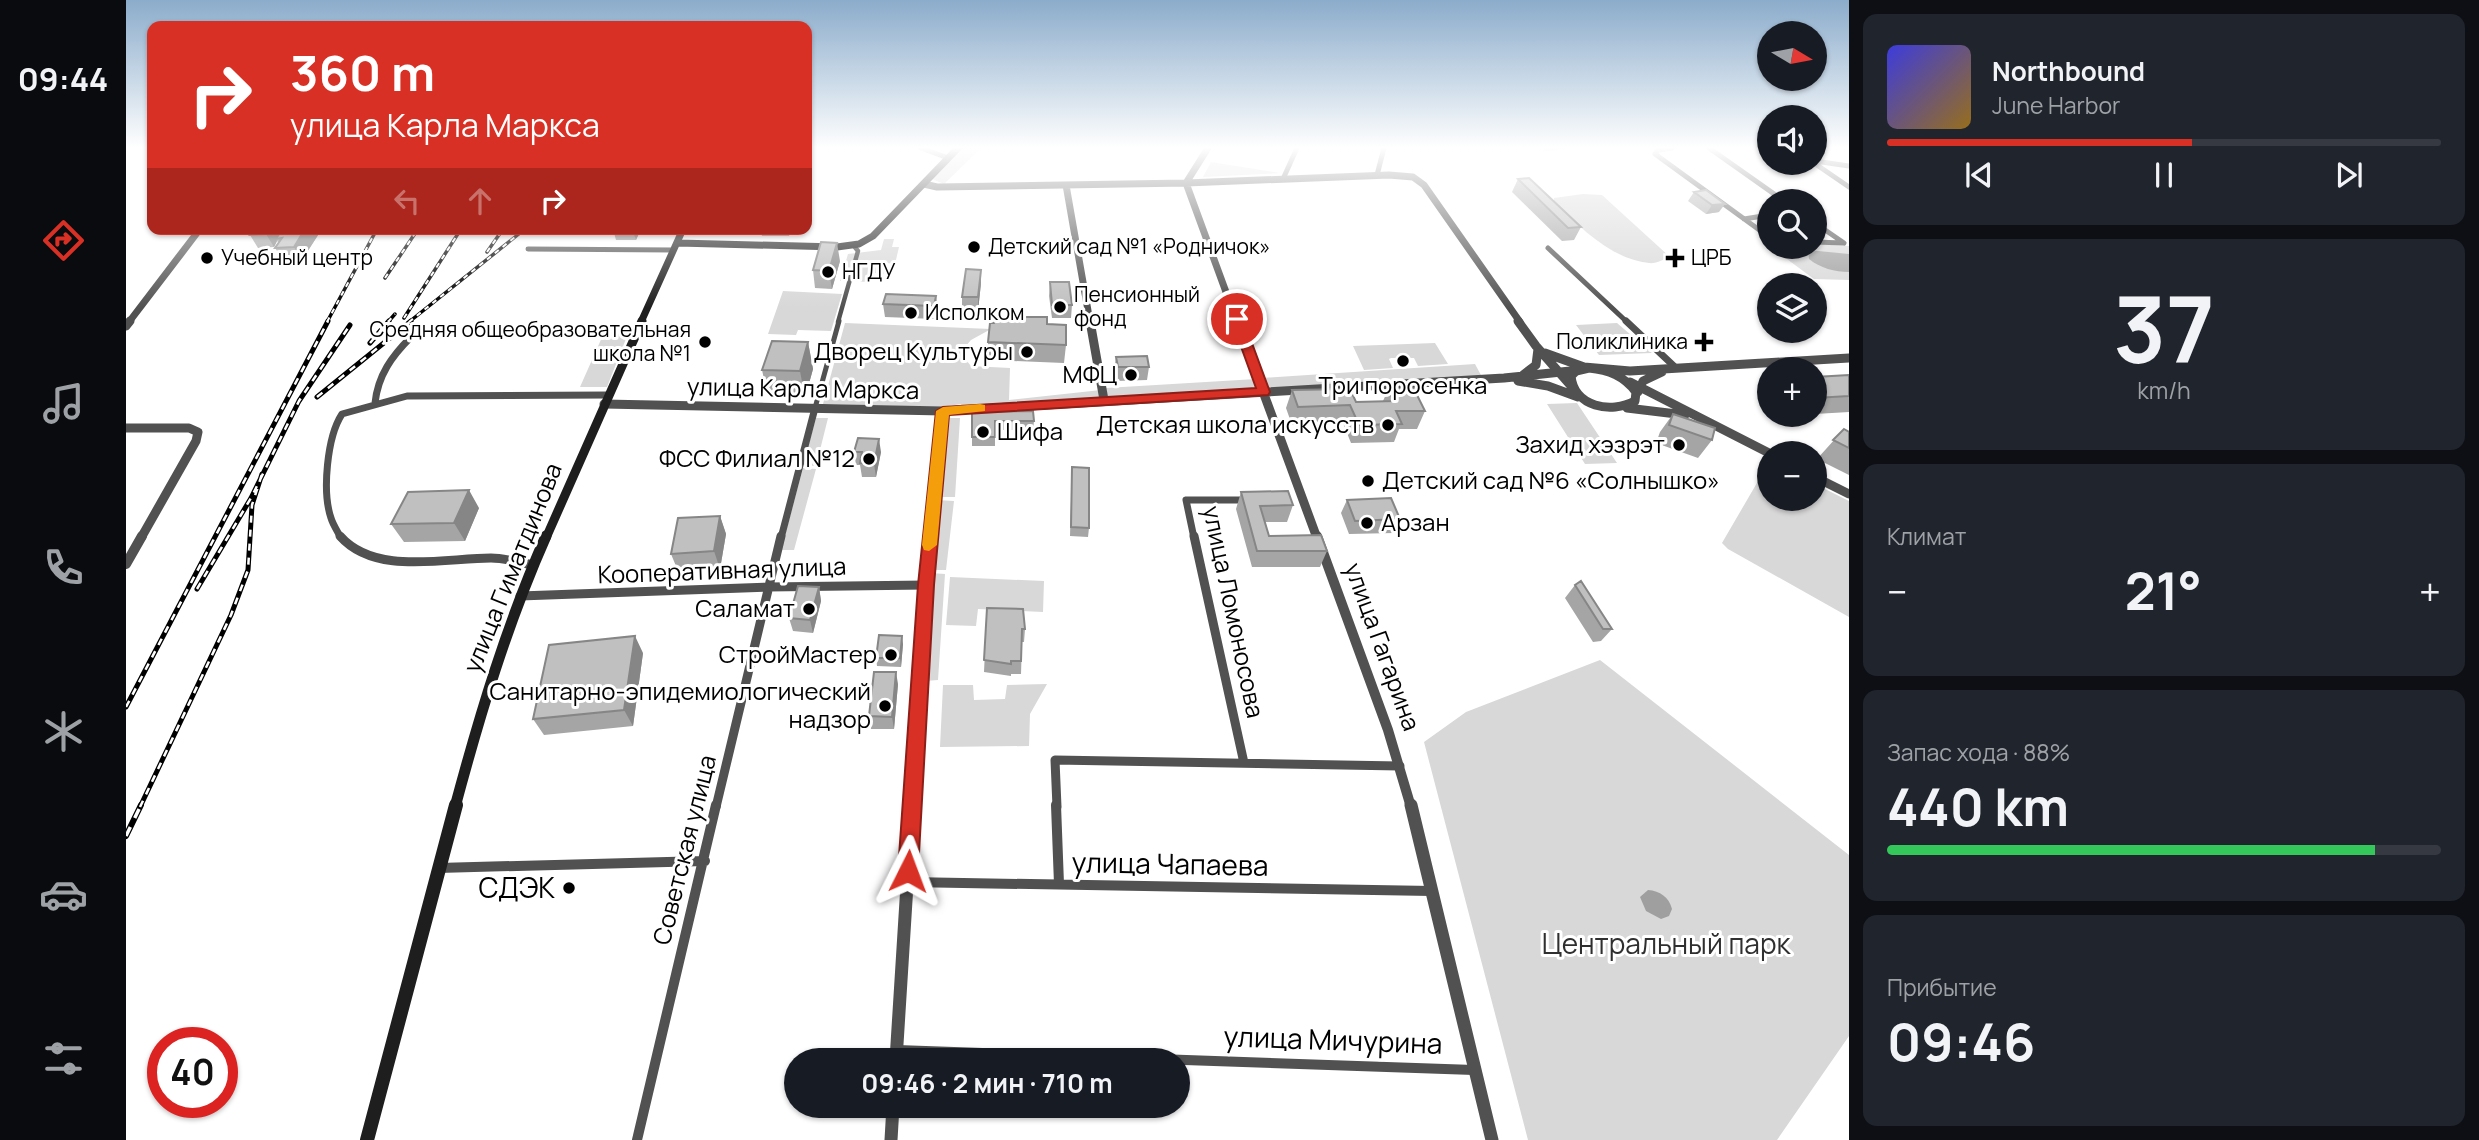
<!DOCTYPE html>
<html lang="ru">
<meta charset="utf-8">
<style>
:root{--surface:#171b24;--page:#20242c;--text:#f1f3f6;--muted:#9ea1a6;--line:#363941;--accent:#d93025}
body{margin:0;font-family:Manrope,sans-serif;background:var(--page);color:var(--text);height:100vh;display:flex;flex-direction:column;font-size:26px;white-space:nowrap}
*{box-sizing:border-box;margin:0}
p{font-size:23px;color:var(--muted)}
.icon{flex:none;width:38px;height:38px;fill:none;stroke:currentColor;stroke-width:2;stroke-linecap:round;stroke-linejoin:round}
.map{position:relative;flex:1;overflow:hidden}
.sheet{display:flex;flex-direction:column;gap:14px;padding:14px;background:#0d0f14;width:630px}
.sheet>*{flex:none}
.top-card{position:absolute;left:21px;top:21px;width:665px;height:214px;border-radius:14px;box-shadow:0 2px 5px #0004;background:#d93025;color:#fff;overflow:hidden}
.needle{width:46px;rotate:100deg}
.tools{position:absolute;left:1631px;top:21px;display:grid;gap:14px}
.tools a{display:grid;place-items:center;width:70px;height:70px;border-radius:50%;background:var(--surface);box-shadow:0 2px 5px #0004;font-size:35px}
.speed{position:absolute;left:21px;top:1027px;display:flex;gap:14px;font-size:35px;font-weight:700;text-align:center}
.speed>*{display:grid;place-content:center;width:91px;height:91px;border-radius:50%;background:var(--surface);box-shadow:0 2px 5px #0004;line-height:1}
.speed .limit{border:10px solid #d22;background:#fff;color:#111}
.pin{position:absolute;display:grid;place-items:center;width:60px;height:60px;color:#fff;margin:-30px;border:4px solid #fff;border-radius:50%;box-shadow:0 2px 7px #0007}
.me{position:absolute;width:77px;margin:-38px;rotate:3deg;stroke-linejoin:round;filter:drop-shadow(0 0 5px #0008)}
.turn{display:flex;align-items:center;gap:24px;height:147px;padding:0 28px;font-size:32px}
.turn .icon{width:91px;height:91px;stroke-width:2.5}
.turn b{display:block;font-size:49px;line-height:60px}
.lanes{display:flex;align-items:center;height:66px;padding:0 28px;background:#0003;justify-content:center;gap:35px;direction:ltr}
.lanes .off{opacity:.35}
.big{font-size:52px;font-weight:700;line-height:1.1}
.sheet .widget{flex:1;display:flex;flex-direction:column;justify-content:center;gap:10px;min-width:0;padding:0 24px;border-radius:14px;background:var(--page)}
.sheet .dial{align-items:center;gap:0}
.dial b{font-size:91px;line-height:1}
.song{display:flex;align-items:center;gap:21px}
.cover{width:84px;height:84px;border-radius:10px;background:linear-gradient(135deg,hsl(240 70% 55%),hsl(40 70% 35%))}
.played{height:7px;border-radius:4px;background:linear-gradient(90deg,var(--accent) 55%,var(--line) 55%)}
.keys{display:flex;justify-content:space-around;direction:ltr}
.heat{display:flex;justify-content:space-between;align-items:center;font-size:38px;direction:ltr}
.charge{height:10px;border-radius:5px;background:linear-gradient(90deg,#34c759 88%,var(--line) 0)}
.trip{position:absolute;left:658px;top:1048px;width:406px;height:70px;border-radius:35px;background:var(--surface);box-shadow:0 2px 5px #0004;font-weight:700;line-height:70px;text-align:center}
main{display:flex;flex:1;min-height:0}
.dock{display:flex;flex-direction:column;width:126px;justify-content:space-around;align-items:center;background:#090b0e;color:var(--muted)}
.dock .icon{width:49px;height:49px}
.dock .selected{color:var(--accent)}
.dock b{font-size:32px;color:var(--text)}
.map>svg:first-child{display:block}
.green{fill:#d8d8d8}
.water{fill:#9f9f9f}
.lines{fill:none;stroke-linecap:round;stroke-linejoin:round}
.pedestrian-far1{stroke:#515151;stroke-width:4.5}
.pedestrian{stroke:#515151;stroke-width:5}
.minor-far3{stroke:#515151;stroke-width:5}
.minor-far2{stroke:#515151;stroke-width:7}
.minor-far1{stroke:#515151;stroke-width:9}
.minor{stroke:#515151;stroke-width:10}
.tertiary-far3{stroke:#515151;stroke-width:7}
.tertiary-far2{stroke:#515151;stroke-width:9}
.tertiary-far1{stroke:#515151;stroke-width:10}
.tertiary{stroke:#515151;stroke-width:13}
.secondary-far3{stroke:#1e1e1e;stroke-width:7}
.secondary-far2{stroke:#1e1e1e;stroke-width:9}
.secondary-far1{stroke:#1e1e1e;stroke-width:11}
.secondary{stroke:#1e1e1e;stroke-width:14}
.rail-far2-casing{stroke:#000;stroke-width:3.5}
.rail-far1-casing{stroke:#000;stroke-width:5}
.rail-casing{stroke:#000;stroke-width:6}
.rail-far2{stroke:#fff;stroke-width:2;stroke-dasharray:5;stroke-linecap:butt}
.rail-far1{stroke:#fff;stroke-width:2.5;stroke-dasharray:7;stroke-linecap:butt}
.rail{stroke:#fff;stroke-width:3.5;stroke-dasharray:10;stroke-linecap:butt}
.wall{fill:#a5a5a5}
.shaded-wall{fill:#868686}
.building{fill:#c0c0c0;stroke:#868686;stroke-width:2}
.route{fill:#d93025;stroke:#8d1f18;stroke-width:2}
.slow{fill:#f59e0b}
.poi-dot{fill:#000;stroke:#fff;stroke-width:2.5}
.labels{text-anchor:middle;stroke-width:6;stroke-linejoin:round;paint-order:stroke}
.far-poi-label{font-size:21px;fill:#000;stroke:#fff;text-anchor:start}
.poi-label{font-size:24px;fill:#000;stroke:#fff;text-anchor:end}
.street-label{font-size:24px;fill:#000;stroke:#fff}
.near-street-label{font-size:28px;fill:#000;stroke:#fff}
.near-poi-label{font-size:28px;fill:#000;stroke:#fff;text-anchor:end}
.near-park-label{font-size:28px;fill:#2f2f2f;stroke:#fff}
</style>
<main>
<nav class="dock">
<b>09:44</b>
<svg class="icon selected" aria-label="directions" viewBox="0 0 24 24"><path d="M12 3l9 9-9 9-9-9zM9 14v-3h6M13 9l2 2-2 2"/></svg>
<svg class="icon" aria-label="music" viewBox="0 0 24 24"><path d="M9 18V5l10-2v13"/><circle cx="6" cy="18" r="3"/><circle cx="16" cy="16" r="3"/></svg>
<svg class="icon" aria-label="phone" viewBox="0 0 24 24"><path d="M5 4h4l2 5-3 2q2 4 5 5l2-3 5 2v4C11 20 4 13 5 4z"/></svg>
<svg class="icon" aria-label="climate" viewBox="0 0 24 24"><path d="M12 3v18M4 7l16 10M4 17L20 7"/></svg>
<svg class="icon" aria-label="car" viewBox="0 0 24 24"><path d="M5 17H2v-5l4-1 3-4h7l3 4 3 1v5h-3M9 17h6M6 11h13"/><circle cx="7" cy="17" r="2"/><circle cx="17" cy="17" r="2"/></svg>
<svg class="icon" aria-label="filters" viewBox="0 0 24 24"><path d="M4 7h16M4 17h16"/><circle cx="9" cy="7" r="2"/><circle cx="15" cy="17" r="2"/></svg>
</nav>
<div class="map">
<svg width="1723" height="1140" viewBox="0 0 1723 1140">
<rect width="100%" height="100%" fill="#fff"/>
<path class="green" d="M834 148H855L818 184 806 179Z
M1085 162 1154 173 1077 177Z
M1457 194 1476 195 1544 257C1538 259 1530 264 1523 263 1485 259 1455 228 1428 202V198Z
M758 239H768L766 247H773L769 264 761 263 758 274 749 273 746 282 714 281 722 254 755 250Z
M1689 244 1723 246V280L1688 279 1650 251 1651 247H1689Z
M657 291 716 294 705 331 672 330 670 335 642 334Z
M719 323 865 329 845 340 839 347 840 360 845 366 884 368 883 400 975 390 976 399 837 408 835 404 816 407 697 404Z
M1491 323 1526 353 1473 355 1450 325Z
M481 326H505L481 387H454Z
M1309 343 1322 364 1292 366 1288 358H1265L1263 359 1267 368 1238 370 1227 346Z
M1349 364 1356 377 1140 390 1136 378Z
M1130 379 1135 390 981 399 980 388Z
M1451 403 1491 463 1459 464 1421 404Z
M690 418H702L690 466 677 465Z
M819 418H834L829 497H813Z
M1642 464 1643 499H1689V484L1723 501V617L1602 549 1596 543Z
M677 468 690 469 668 550H655Z
M811 500 828 501 820 570H805Z
M805 573 819 574 812 680 799 681Z
M824 577 918 581 917 612 852 609 850 626 820 625Z
M1474 660 1723 855V1036L1651 1140H1402L1298 742 1340 712Z
M921 684 904 714 903 746 814 747 817 685H847L848 700 879 699 881 685Z"/>
<path class="water" d="M1682 250 1723 254V272C1709 272 1694 268 1683 259Z
M1522 890C1534 891 1543 897 1546 909L1543 916 1535 919 1520 911 1514 897Z"/>
<g class="lines">
<path class="pedestrian-far1" d="M712 322 732 251 728 246"/>
<path class="pedestrian" d="M689 408 713 321"/>
<path class="minor-far3" d="M795 148 822 158
M1546 148 1532 150 1529 154 1643 237
M1583 148 1658 201
M1689 161 1723 166
M1688 163 1723 187
M1251 175 1258 148
M1157 179 1171 148
M1618 219 1643 215
M1689 223 1718 243
M1689 242 1717 243
M1422 248 1501 322
M402 249 548 250"/>
<path class="minor-far2" d="M1500 321 1550 368
M249 403C252 375 266 356 285 337
M215 538C212 532 207 525 205 518 196 492 201 437 216 414L281 396 482 395
M655 538 689 408
M1068 538 1060 500H1123"/>
<path class="minor-far1" d="M214 536C249 576 319 558 365 558 380 558 394 563 408 565
M1068 536 1118 763
M394 596 642 587 800 585
M590 807 655 536
M931 807 929 760 1274 766"/>
<path class="minor" d="M930 805 933 884
M312 868 579 861
M782 882 1306 891
M771 1050 1348 1070
M511 1140 590 805"/>
<path class="tertiary-far3" d="M1060 183 1111 322
M1060 183 1082 148
M798 184 811 187 1060 183 1263 175 1287 177 1298 185 1394 322
M940 185 964 322
M3 322 74 229"/>
<path class="tertiary-far2" d="M964 321 978 400
M1111 321 1191 538
M1392 321 1410 346 1446 387
M0 326 4 321
M1419 353 1458 367 1504 371 1723 358
M1463 368C1483 370 1498 376 1510 392L1509 401C1485 414 1448 407 1445 376L1450 371Z
M1397 375 1410 365 1412 349
M1392 381 1422 386 1452 397
M1504 382 1643 453
M1512 392 1517 381 1536 372
M478 404 817 411 1378 378 1454 370
M1501 408 1559 415
M0 428H63L72 432 70 441 15 538
M1689 477 1723 494
M805 538 817 411"/>
<path class="tertiary-far1" d="M1191 536 1262 730 1285 807
M0 564 16 536
M786 807 805 536"/>
<path class="tertiary" d="M1285 805 1366 1140
M770 1060 786 805
M765 1140 767 1106"/>
<path class="secondary-far3" d="M552 243 711 247 733 244 747 236 832 148
M515 322 557 229"/>
<path class="secondary-far2" d="M420 538 516 321"/>
<path class="secondary-far1" d="M329 807C354 714 381 624 420 536"/>
<path class="secondary" d="M241 1140 330 805"/>
<defs>
<path id="rail-far2" d="M361 252 377 229
M259 278 292 229
M278 318 335 229
M201 322 251 229
M262 322 269 314
M283 322 399 229"/>
<path id="rail-far1" d="M244 343 263 321
M191 397 285 321
M71 589 125 498 173 401 224 325
M0 707 202 321
M14 807 105 615 122 570 126 505 136 474"/>
<path id="rail" d="M0 836 15 805"/>
</defs>
<use href="#rail-far2" class="rail-far2-casing"/>
<use href="#rail-far1" class="rail-far1-casing"/>
<use href="#rail" class="rail-casing"/>
<use href="#rail-far2" class="rail-far2"/>
<use href="#rail-far1" class="rail-far1"/>
<use href="#rail" class="rail"/>
</g>
<path class="wall" d="M1416 148H1440L1433 149 1432 150 1419 151Z
M1392 179 1455 227 1448 240 1436 241 1386 192Z
M1580 190 1593 212 1580 214 1562 201 1568 192Z
M128 229H192L194 232 176 260 158 261 149 248 153 243 151 241 148 247 132 248 124 235Z
M487 229H515L510 240H490Z
M634 229H666L663 236H636Z
M714 261 706 289 689 288 687 270Z
M855 270V283L852 311 836 310V297Z
M924 282 946 305 945 318H926L923 296Z
M810 296 811 310 809 319 759 317 757 304Z
M921 324 940 345 938 363 862 360V342Z
M682 342 687 369 679 398 642 397 636 370Z
M990 357 1023 367 1021 380 990 381 988 371Z
M1723 375V412L1689 414V377Z
M1166 390 1230 402 1257 401 1262 390 1299 411 1291 429H1273L1268 442 1225 443 1217 423 1166 425 1160 408Z
M846 412 908 421 907 430H869V446H846Z
M1547 414 1586 440 1572 458 1530 443 1534 432Z
M1718 429 1723 432V475L1691 459Z
M728 452H755L750 477H736L734 465H730Z
M946 467 963 528 962 537 944 536Z
M1115 492 1167 505 1161 522H1138L1143 536 1201 551 1194 567H1126L1110 509Z
M1221 500 1274 519 1268 533 1223 534 1215 513Z
M353 508 339 541 278 542 265 524Z
M594 516 600 534 594 569 552 571 545 554Z
M1449 585 1486 629 1475 641 1467 642 1439 598Z
M693 587 695 601 687 633 667 631 663 618Z
M861 608 899 629 898 642H896L895 674H885V676L858 672Z
M777 644 775 667 751 666 750 658Z
M517 653 507 726 418 735 407 719Z
M772 684 768 729H745L743 716Z"/>
<path class="shaded-wall" d="M1599 204 1593 212 1580 214 1586 205Z
M143 229H159L150 239 151 241 148 247 140 234Z
M179 229H192L194 232 176 260 168 247Z
M506 229H515L510 240Z
M711 243 714 261 706 289 703 271Z
M855 270V283L852 311V297Z
M810 296 811 310 809 319 808 306Z
M682 342 687 369 679 398 674 371Z
M753 439 755 452 750 477 748 464Z
M343 490 353 508 339 541 328 523Z
M594 516 600 534 594 569 588 551Z
M693 587 695 601 687 633 684 620Z
M509 636 517 653 507 726 498 710Z
M776 636 777 644 775 667 774 658Z
M770 672 772 684 768 729 766 717Z"/>
<path class="building" d="M1403 178 1455 227 1442 228 1392 179Z
M1580 190 1599 204 1586 205 1568 192Z
M128 229H143L140 234 124 235Z
M156 229H179L168 247 149 248 156 238 150 239Z
M695 242 711 243 703 271 687 270Z
M840 269 855 270 852 297H836Z
M924 282H943L946 305H926Z
M760 294 810 296 808 306 757 304Z
M871 317H921V324L940 325V345L862 342 864 323H868Z
M646 341 682 342 674 371 636 370Z
M1021 356 1023 367H992L990 357Z
M1723 375V396L1689 398V377Z
M1224 389 1230 402 1268 401 1262 390 1288 389 1299 411H1270L1276 424 1233 425 1224 405 1172 407 1166 390Z
M907 411 908 421H869V437H846V412Z
M1547 414 1589 428 1586 440 1543 425Z
M1718 429 1723 432V448L1707 440Z
M732 438 753 439 748 464 734 463 736 452H728Z
M946 467 963 468V528L945 527Z
M343 490 328 523 265 524 282 492Z
M1162 491 1167 505 1134 506 1143 536 1195 535 1201 551H1131L1115 492Z
M1265 498 1274 519 1229 521 1221 500Z
M594 516 588 551 545 554 552 518Z
M1455 581 1486 629H1477L1449 585Z
M672 586 693 587 684 620 663 618Z
M861 608 897 609 899 629H896L895 661H885V664L858 660Z
M753 635 776 636 774 658H750Z
M509 636 498 710 407 719 423 645Z
M748 672H770L766 717 743 716Z"/>
<linearGradient id="sky" x2="0" y2="1"><stop stop-color="#8baccb"/><stop offset="0.48" stop-color="#fff"/><stop offset="1" stop-color="#fff" stop-opacity="0"/></linearGradient>
<rect width="1723" height="308" fill="url(#sky)"/>
<path class="route" d="M1111 315 1117 319 1144 392 1142 395 823 415 808 585 792 871 789 878 782 881 775 878 772 871 792 585 810 411 817 407 1130 388 1105 319Z"/>
<path class="slow" d="M854 404 859 405V411L823 415 811 545 803 551 798 550 796 545 810 411 817 407Z"/>
<g class="poi-dot">
<circle cx="848" cy="247" r="7"/>
<circle cx="81" cy="258" r="7"/>
<path d="M1545.5 247.5h7v7h7v7h-7v7h-7v-7h-7v-7h7z"/>
<circle cx="702" cy="272" r="7"/>
<circle cx="934" cy="307" r="7"/>
<circle cx="785" cy="313" r="7"/>
<circle cx="579" cy="342" r="7"/>
<path d="M1574.5 331.5h7v7h7v7h-7v7h-7v-7h-7v-7h7z"/>
<circle cx="901" cy="352" r="7"/>
<circle cx="1277" cy="361" r="7"/>
<circle cx="1005" cy="375" r="7"/>
<circle cx="1262" cy="425" r="7"/>
<circle cx="857" cy="432" r="7"/>
<circle cx="1553" cy="445" r="7"/>
<circle cx="743" cy="459" r="7"/>
<circle cx="1242" cy="481" r="7"/>
<circle cx="1241" cy="523" r="7"/>
<circle cx="683" cy="609" r="7"/>
<circle cx="765" cy="655" r="7"/>
<circle cx="759" cy="706" r="7"/>
<circle cx="443" cy="888" r="7"/>
</g>
<g class="labels">
<g class="far-poi-label">
<text x="862" y="254">Детский сад №1 «Родничок»</text>
<text x="95" y="265">Учебный центр</text>
<text x="1565" y="265">ЦРБ</text>
<text x="716" y="279">НГДУ</text>
<text x="948" y="302">Пенсионный<tspan x="948" dy="24">фонд</tspan></text>
<text x="799" y="320">Исполком</text>
<text x="565" y="337" text-anchor="end">Средняя общеобразовательная<tspan x="565" dy="24">школа №1</tspan></text>
<text x="1562" y="349" text-anchor="end">Поликлиника</text>
</g>
<g class="poi-label">
<text x="887" y="360">Дворец Культуры</text>
<text x="991" y="383">МФЦ</text>
<text x="1277" y="394" text-anchor="middle">Три поросенка</text>
<text x="1248" y="433">Детская школа искусств</text>
<text x="871" y="440" text-anchor="start">Шифа</text>
<text x="1539" y="453">Захид хэзрэт</text>
<text x="729" y="467">ФСС Филиал №12</text>
<text x="1256" y="489" text-anchor="start">Детский сад №6 «Солнышко»</text>
<text x="1255" y="531" text-anchor="start">Арзан</text>
<text x="669" y="617">Саламат</text>
<text x="751" y="663">СтройМастер</text>
<text x="745" y="700">Санитарно-эпидемиологический<tspan x="745" dy="28">надзор</tspan></text>
</g>
<g class="street-label">
<text transform="translate(677 389) rotate(1)" y="8">улица Карла Маркса</text>
<text transform="translate(387 568) rotate(-68)" y="8">улица Гиматдинова</text>
<text transform="translate(596 571) rotate(-2)" y="8">Кооперативная улица</text>
<text transform="translate(1107 612) rotate(78)" y="8">улица Ломоносова</text>
<text transform="translate(1256 647) rotate(70)" y="8">улица Гагарина</text>
<text transform="translate(559 850) rotate(-76)" y="8">Советская улица</text>
</g>
<g class="near-street-label">
<text transform="translate(1044 864) rotate(1)" y="10">улица Чапаева</text>
<text transform="translate(1207 1040) rotate(2)" y="10">улица Мичурина</text>
</g>
<g class="near-poi-label">
<text x="429" y="898">СДЭК</text>
</g>
<g class="near-park-label">
<text x="1540" y="954">Центральный парк</text>
</g>
</g>
</svg>
<div class="tools">
<a><svg class="needle" viewBox="-14 -14 28 28"><path d="M0-13l5 13h-10z" fill="#e53935"/><path d="M0 13l5-13h-10z" fill="#9ea1a6"/></svg></a>
<a><svg class="icon" aria-label="sound" viewBox="0 0 24 24"><path d="M4 9h4l5-4v14l-5-4H4zM17 9q2 3 0 6"/></svg></a>
<a><svg class="icon" aria-label="search" viewBox="0 0 24 24"><circle cx="10" cy="10" r="6"/><path d="M15 15l6 6"/></svg></a>
<a><svg class="icon" aria-label="layers" viewBox="0 0 24 24"><path d="M12 4l9 5-9 5-9-5zM3 14l9 5 9-5"/></svg></a>
<a>+</a>
<a>−</a>
</div>
<div class="speed"><div class="limit">40</div></div>
<div class="pin" style="left:1111px;top:319px;background:#d93025"><svg class="icon" aria-label="arrive" viewBox="0 0 24 24"><path d="M6 21V4h12l-3 4 3 4H6"/></svg></div>
<svg class="me" style="left:782px;top:871px" viewBox="-20 -20 40 40"><path d="M0-17L14 15 0 8-14 15z" fill="#d93025" stroke="#fff" stroke-width="4"/></svg>
<div class="trip">09:46 · 2 мин · 710 m</div>
<div class="top-card">
<div class="turn"><svg class="icon" aria-label="right" viewBox="0 0 24 24"><path d="M7 20v-9h11M14 6l5 5-5 5"/></svg><div><b>360 m</b>улица Карла Маркса</div></div>
<div class="lanes"><svg class="icon off" aria-label="left" viewBox="0 0 24 24"><path d="M17 20v-9H6M10 6l-5 5 5 5"/></svg><svg class="icon off" aria-label="ahead" viewBox="0 0 24 24"><path d="M12 20V5M6 11l6-6 6 6"/></svg><svg class="icon" aria-label="right" viewBox="0 0 24 24"><path d="M7 20v-9h11M14 6l5 5-5 5"/></svg></div>
</div>
</div>
<section class="sheet">
<div class="widget">
<div class="song"><i class="cover"></i><div><b>Northbound</b><p>June Harbor</p></div></div>
<div class="played"></div>
<div class="keys"><svg class="icon" aria-label="previous" viewBox="0 0 24 24"><path d="M18 5L8 12l10 7zM5 5v14"/></svg><svg class="icon" aria-label="pause" viewBox="0 0 24 24"><path d="M8 5v14M16 5v14"/></svg><svg class="icon" aria-label="next" viewBox="0 0 24 24"><path d="M6 5l10 7-10 7zM19 5v14"/></svg></div>
</div>
<div class="widget dial"><b>37</b><p>km/h</p></div>
<div class="widget"><p>Климат</p>
<div class="heat"><a>−</a><b class="big">21°</b><a>+</a></div>
</div>
<div class="widget"><p>Запас хода · 88%</p><b class="big">440 km</b><div class="charge"></div></div>
<div class="widget"><p>Прибытие</p><b class="big">09:46</b></div>
</section>
</main>
